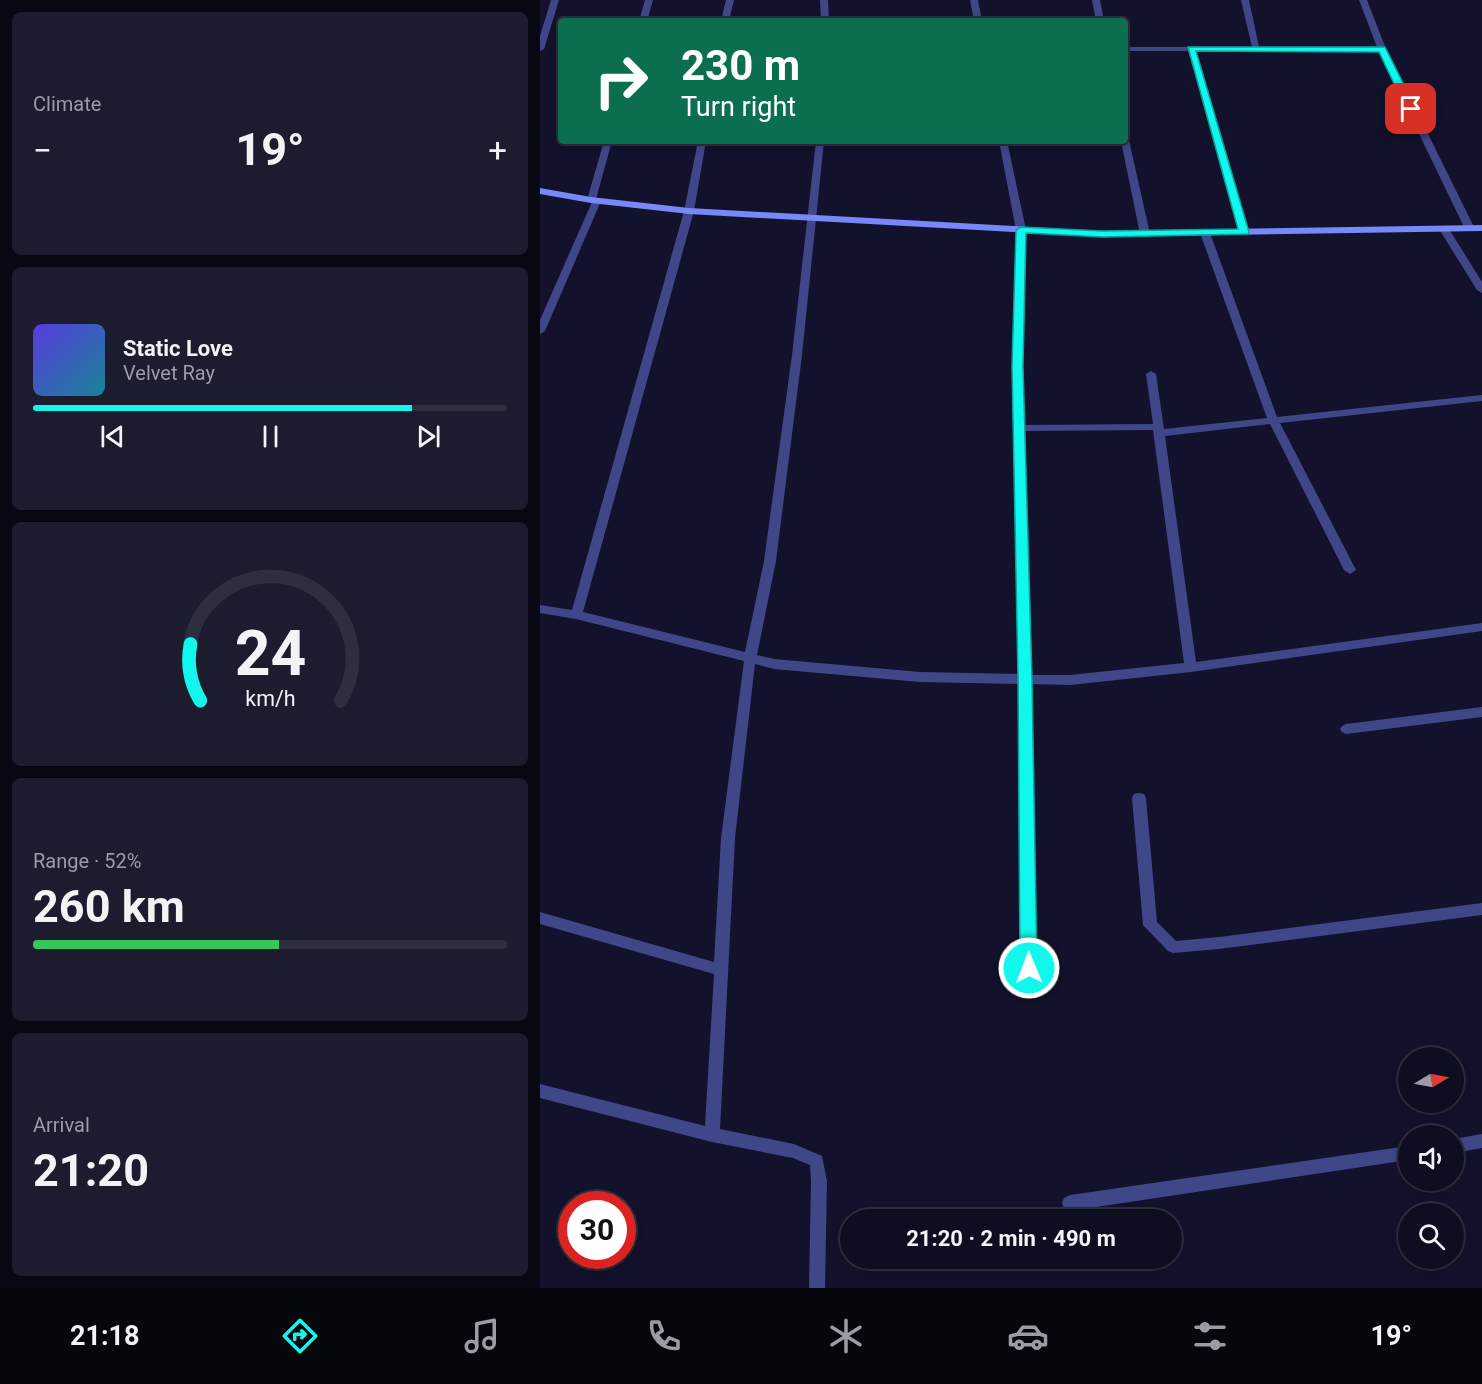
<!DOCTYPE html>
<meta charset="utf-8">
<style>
:root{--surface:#0e0e21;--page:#1c1c2e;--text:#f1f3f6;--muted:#9b9ca5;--line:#2e2e3f;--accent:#11f7ed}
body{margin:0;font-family:Roboto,sans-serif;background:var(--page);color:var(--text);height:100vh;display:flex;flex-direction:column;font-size:22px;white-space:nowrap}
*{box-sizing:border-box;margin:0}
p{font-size:20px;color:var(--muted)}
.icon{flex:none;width:33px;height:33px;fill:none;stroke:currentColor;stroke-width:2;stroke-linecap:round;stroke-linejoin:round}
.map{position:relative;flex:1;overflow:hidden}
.side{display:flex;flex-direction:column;gap:12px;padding:12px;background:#080812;width:540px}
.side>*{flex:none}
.hud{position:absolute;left:18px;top:18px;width:570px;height:126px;border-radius:6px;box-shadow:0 3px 9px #0003,0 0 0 2px var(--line);background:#0b6e4f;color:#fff;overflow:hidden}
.needle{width:39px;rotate:80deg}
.fabs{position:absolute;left:858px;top:1047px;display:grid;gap:12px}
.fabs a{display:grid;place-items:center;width:66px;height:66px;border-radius:50%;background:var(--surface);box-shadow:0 3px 9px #0003,0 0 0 2px var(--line);font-size:30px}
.speed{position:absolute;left:18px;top:1191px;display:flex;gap:12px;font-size:30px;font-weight:700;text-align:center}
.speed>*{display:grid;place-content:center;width:78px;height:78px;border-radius:50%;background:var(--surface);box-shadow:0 3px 9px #0003,0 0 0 2px var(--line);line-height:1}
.speed .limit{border:9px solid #d22;background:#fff;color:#111}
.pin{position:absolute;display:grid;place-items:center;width:51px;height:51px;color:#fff;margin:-26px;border-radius:12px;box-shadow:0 3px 9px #0006}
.me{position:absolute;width:66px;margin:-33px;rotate:359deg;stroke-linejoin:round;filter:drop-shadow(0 0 4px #0008)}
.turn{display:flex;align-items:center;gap:21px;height:126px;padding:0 24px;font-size:27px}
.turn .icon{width:78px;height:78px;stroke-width:2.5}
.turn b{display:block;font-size:42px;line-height:51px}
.big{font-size:45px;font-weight:700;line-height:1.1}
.side .card{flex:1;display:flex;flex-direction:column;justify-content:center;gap:9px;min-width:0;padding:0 21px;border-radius:9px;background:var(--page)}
.side .dial{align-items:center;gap:0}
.dial svg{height:156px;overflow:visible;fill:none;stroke:var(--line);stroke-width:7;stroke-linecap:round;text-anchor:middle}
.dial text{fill:var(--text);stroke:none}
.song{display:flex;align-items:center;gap:18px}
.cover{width:72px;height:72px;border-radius:9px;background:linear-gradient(135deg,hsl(250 70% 55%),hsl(190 70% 35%))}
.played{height:6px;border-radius:3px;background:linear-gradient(90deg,var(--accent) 80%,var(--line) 80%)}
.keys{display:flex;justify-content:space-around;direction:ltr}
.heat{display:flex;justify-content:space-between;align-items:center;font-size:33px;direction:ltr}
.charge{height:9px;border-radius:4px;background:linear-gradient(90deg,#34c759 52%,var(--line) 0)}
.trip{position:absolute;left:300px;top:1209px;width:342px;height:60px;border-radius:30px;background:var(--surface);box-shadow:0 3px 9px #0003,0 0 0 2px var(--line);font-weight:700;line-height:60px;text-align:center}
.dock{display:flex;height:96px;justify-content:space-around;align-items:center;background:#06060d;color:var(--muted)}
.dock .icon{width:42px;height:42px}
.dock .current{color:var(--accent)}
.dock b{font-size:27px;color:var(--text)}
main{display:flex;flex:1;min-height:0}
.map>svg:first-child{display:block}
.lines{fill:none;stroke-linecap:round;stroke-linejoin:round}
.street{fill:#3f4789;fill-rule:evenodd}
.secondary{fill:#7888fb;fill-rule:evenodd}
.route{fill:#11f7ed;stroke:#0ba19a;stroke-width:1.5}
</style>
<main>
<section class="side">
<div class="card"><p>Climate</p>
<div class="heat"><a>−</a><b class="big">19°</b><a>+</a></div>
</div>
<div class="card">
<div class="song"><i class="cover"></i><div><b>Static Love</b><p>Velvet Ray</p></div></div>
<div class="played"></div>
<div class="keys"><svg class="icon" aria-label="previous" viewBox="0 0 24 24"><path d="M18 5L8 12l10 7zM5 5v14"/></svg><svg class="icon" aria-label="pause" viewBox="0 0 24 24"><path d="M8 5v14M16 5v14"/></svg><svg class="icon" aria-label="next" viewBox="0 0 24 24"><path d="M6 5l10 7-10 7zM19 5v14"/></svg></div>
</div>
<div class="card dial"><svg viewBox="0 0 100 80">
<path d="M14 69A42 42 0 1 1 86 69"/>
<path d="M14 69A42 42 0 0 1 9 40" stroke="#11f7ed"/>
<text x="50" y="56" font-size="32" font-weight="700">24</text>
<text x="50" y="72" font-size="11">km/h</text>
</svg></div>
<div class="card"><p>Range · 52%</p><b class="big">260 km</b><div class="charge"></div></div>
<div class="card"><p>Arrival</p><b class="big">21:20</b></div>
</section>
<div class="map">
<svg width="942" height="1288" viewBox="0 0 942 1288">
<rect width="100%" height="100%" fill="#13122c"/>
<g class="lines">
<path class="street" d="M11 0H19L4 49 0 51V36Z
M105 0H113L107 21H99Z
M186 0H194L189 21H181Z
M280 0H288L289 21H281Z
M430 0H438L442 21H434Z
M552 0H560L564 21H556Z
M701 0H709L719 47H837L819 0H827L846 49 935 229 933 231H927L925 229 839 51H656L709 232 707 234H701L648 51H585V47H712Z
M585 137 589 140 610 234 605 237 600 234 581 141H585Z
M64 141H72L56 199 61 201 5 331 0 334V320L52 202 47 200Z
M158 141H166L154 211 43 612 205 652 224 561 252 355 276 141H284L262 355 236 561 217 655 234 659 380 672 479 674 473 366 476 230 459 141H467L486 230 483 366 485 425 613 424 606 374 611 371 616 374 624 429 727 418 660 233 665 230 670 233 737 417 942 395V401L740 423 816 570 810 574 804 570 730 424 625 436 656 662 942 623V631L651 672 530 685 491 684 495 968 493 972 488 974 483 972 481 968 479 684 380 682 234 669 215 664 195 838 180 1129 254 1144 282 1156 287 1181 285 1288H269L271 1181 270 1165 253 1158 172 1142 0 1098V1084L165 1126 174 974 0 924V912L174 962 181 838 204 661 36 619 0 613V605L32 610 144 211ZM613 430 644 663 530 675H491L485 431Z
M904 226 909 229 942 282V293L937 290 899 229Z
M942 707V717L806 734 802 732 800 729 802 726 806 724Z
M599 793 604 794 606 798 617 922 636 941 679 937 942 903V915L679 949 633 953 628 951 603 925 592 798 594 794Z
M942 1134V1148L914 1153V1139Z
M868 1146V1160L530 1211 524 1208 522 1203 524 1198 530 1195Z"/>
<path class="secondary" d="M0 188 51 197 149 208 563 231 942 225V231L563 237 149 214 51 203 0 194Z"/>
</g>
<path class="route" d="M648 47H845L876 109 871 112 866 109 839 52 656 51 709 232 708 234 563 237 486 233 483 366 492 679 497 968 494 973 489 975 483 973 480 968 478 679 472 366 476 230 481 227 563 231 698 229Z"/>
</svg>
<div class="fabs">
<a><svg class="needle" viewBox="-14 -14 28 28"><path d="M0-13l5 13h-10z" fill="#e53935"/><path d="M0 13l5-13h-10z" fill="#9b9ca5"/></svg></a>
<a><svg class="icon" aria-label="sound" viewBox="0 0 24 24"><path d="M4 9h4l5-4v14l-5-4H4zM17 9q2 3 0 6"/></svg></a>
<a><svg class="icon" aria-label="search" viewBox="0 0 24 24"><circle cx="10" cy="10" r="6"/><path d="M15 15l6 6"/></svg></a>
</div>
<div class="speed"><div class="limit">30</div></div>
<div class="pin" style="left:871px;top:109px;background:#d93025"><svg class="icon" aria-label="arrive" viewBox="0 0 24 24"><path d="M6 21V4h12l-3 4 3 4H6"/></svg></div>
<svg class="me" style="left:489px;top:968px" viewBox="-20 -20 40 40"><circle r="17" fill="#11f7ed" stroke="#fff" stroke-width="3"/><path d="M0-11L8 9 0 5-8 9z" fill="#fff"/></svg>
<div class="trip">21:20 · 2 min · 490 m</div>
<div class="hud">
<div class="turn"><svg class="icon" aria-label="right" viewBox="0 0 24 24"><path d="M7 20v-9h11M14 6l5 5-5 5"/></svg><div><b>230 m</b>Turn right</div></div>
</div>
</div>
</main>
<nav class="dock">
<b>21:18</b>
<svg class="icon current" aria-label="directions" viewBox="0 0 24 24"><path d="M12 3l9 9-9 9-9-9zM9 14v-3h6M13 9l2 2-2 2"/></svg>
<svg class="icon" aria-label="music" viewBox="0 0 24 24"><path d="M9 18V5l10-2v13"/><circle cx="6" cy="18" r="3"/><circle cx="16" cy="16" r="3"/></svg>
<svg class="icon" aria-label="phone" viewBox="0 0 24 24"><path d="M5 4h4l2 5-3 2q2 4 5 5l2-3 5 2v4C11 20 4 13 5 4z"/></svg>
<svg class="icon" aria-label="climate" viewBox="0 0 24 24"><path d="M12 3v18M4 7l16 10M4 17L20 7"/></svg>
<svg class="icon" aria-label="car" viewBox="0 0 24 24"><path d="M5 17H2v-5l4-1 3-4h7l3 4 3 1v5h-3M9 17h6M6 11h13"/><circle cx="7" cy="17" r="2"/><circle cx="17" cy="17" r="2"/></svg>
<svg class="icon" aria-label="filters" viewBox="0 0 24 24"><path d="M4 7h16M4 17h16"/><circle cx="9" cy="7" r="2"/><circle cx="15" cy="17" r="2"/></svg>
<b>19°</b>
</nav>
